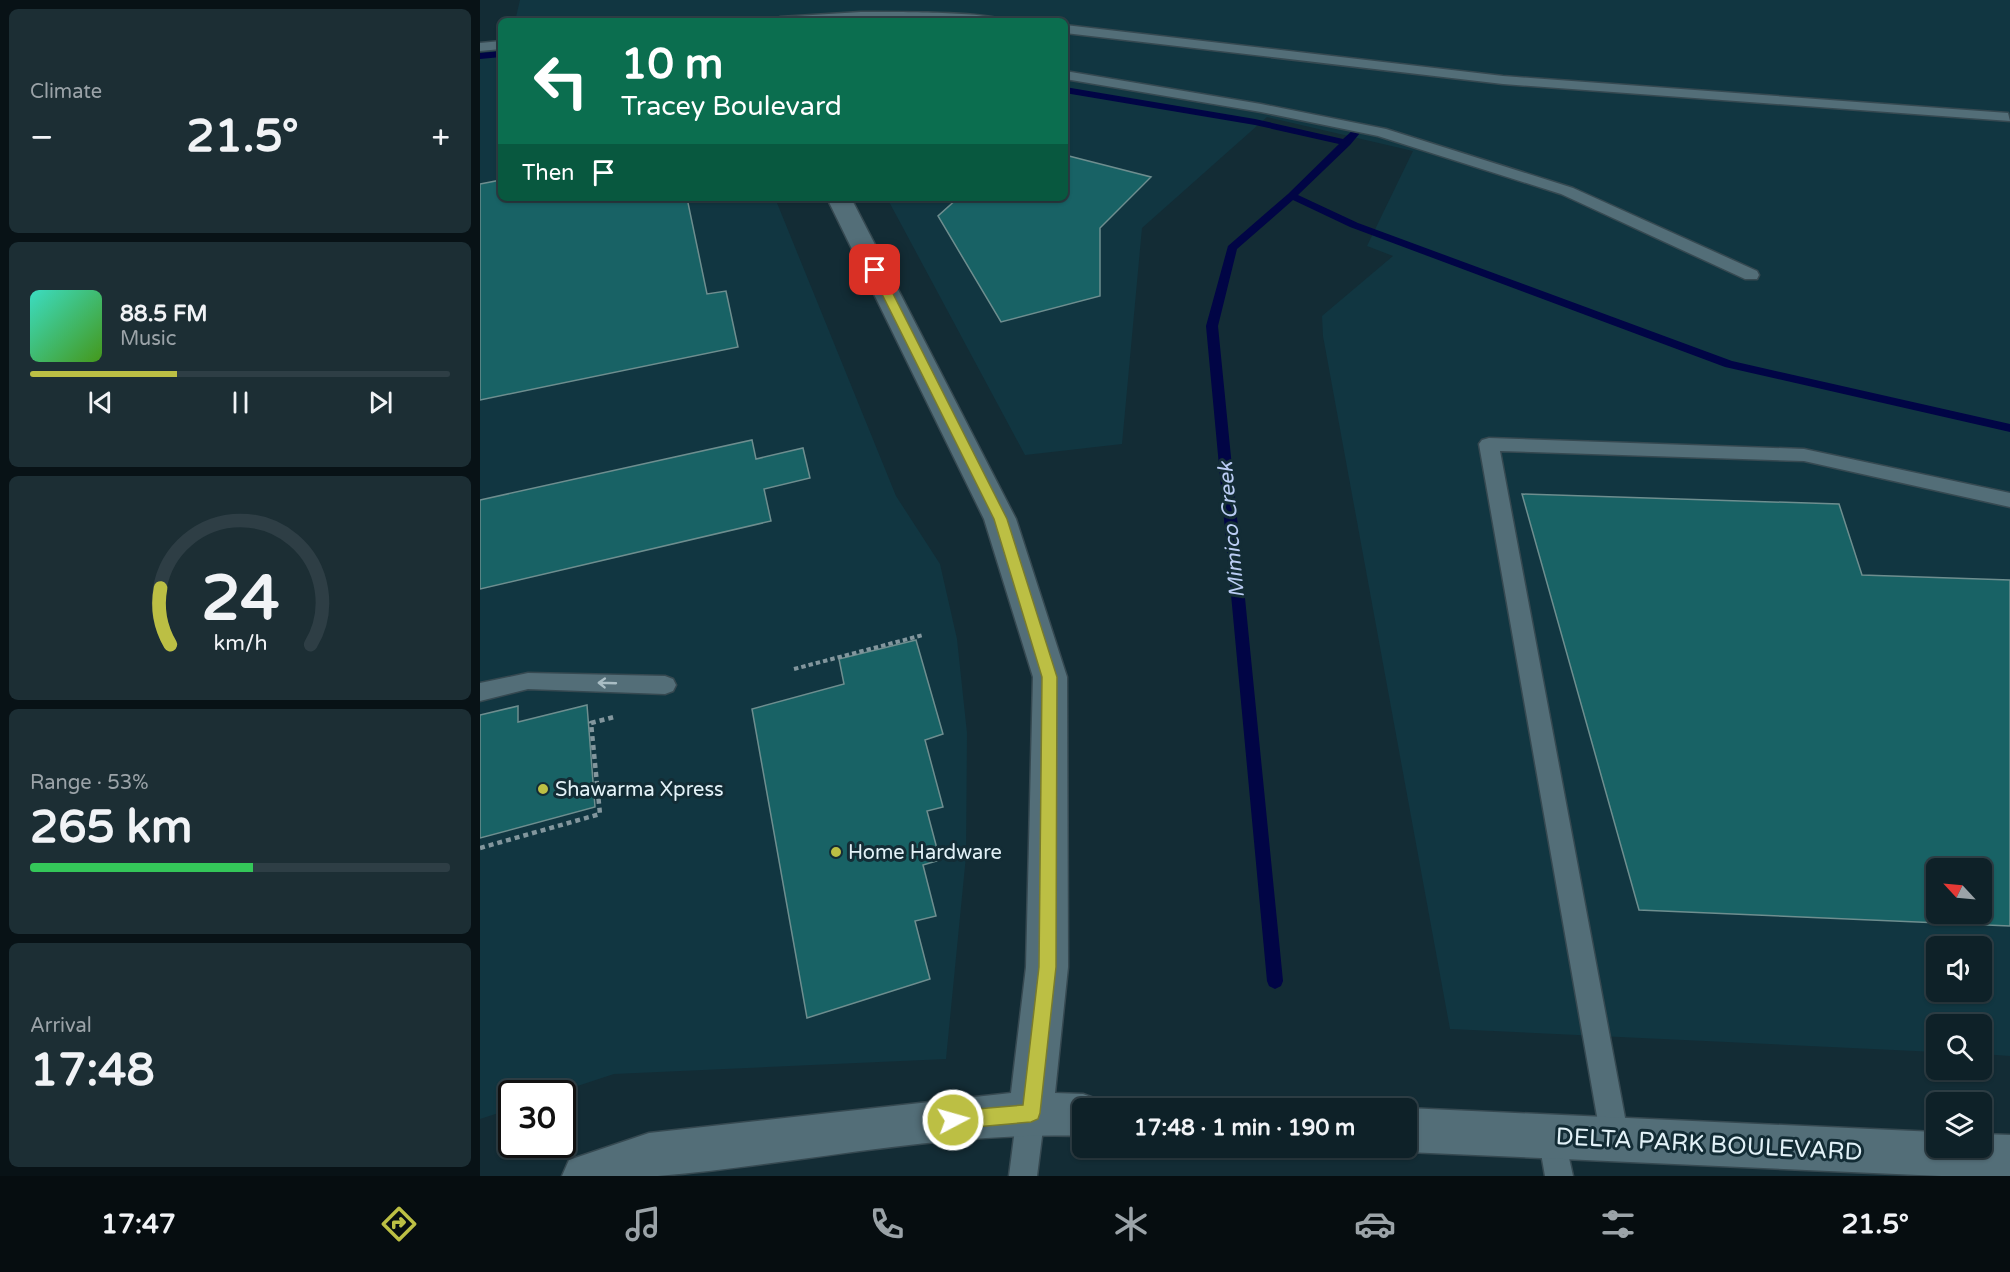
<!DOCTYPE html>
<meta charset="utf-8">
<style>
:root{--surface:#0e2128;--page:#1c2e34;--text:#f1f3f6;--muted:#9ba3a8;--line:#2e3e45;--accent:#bcbf44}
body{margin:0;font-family:"Varela Round",sans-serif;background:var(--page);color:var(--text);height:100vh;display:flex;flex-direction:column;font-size:22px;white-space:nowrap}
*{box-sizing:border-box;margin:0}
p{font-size:20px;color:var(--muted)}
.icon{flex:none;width:33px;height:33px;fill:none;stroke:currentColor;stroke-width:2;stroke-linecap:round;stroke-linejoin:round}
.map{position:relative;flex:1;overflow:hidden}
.side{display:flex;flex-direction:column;gap:9px;padding:9px;background:#081216;width:480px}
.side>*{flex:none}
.hud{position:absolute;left:18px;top:18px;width:570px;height:183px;border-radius:9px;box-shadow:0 2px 4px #0004,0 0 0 2px var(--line);background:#0b6e4f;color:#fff;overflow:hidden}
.needle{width:39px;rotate:296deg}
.controls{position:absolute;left:1446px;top:858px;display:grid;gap:12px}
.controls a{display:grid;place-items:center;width:66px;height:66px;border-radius:9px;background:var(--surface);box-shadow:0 2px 4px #0004,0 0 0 2px var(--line);font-size:30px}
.speed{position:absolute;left:18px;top:1080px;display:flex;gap:12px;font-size:30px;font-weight:700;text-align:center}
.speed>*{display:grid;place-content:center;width:78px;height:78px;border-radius:50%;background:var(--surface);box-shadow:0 2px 4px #0004,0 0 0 2px var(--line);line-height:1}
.speed .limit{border:3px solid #111;border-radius:9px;background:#fff;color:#111}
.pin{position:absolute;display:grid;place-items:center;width:51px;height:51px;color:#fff;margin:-26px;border-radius:12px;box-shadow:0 3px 9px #0006}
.me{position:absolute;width:66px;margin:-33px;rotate:84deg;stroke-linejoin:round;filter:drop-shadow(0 0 4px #0008)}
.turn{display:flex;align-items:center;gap:21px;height:126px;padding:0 24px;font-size:27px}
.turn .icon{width:78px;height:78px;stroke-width:2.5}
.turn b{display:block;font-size:42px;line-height:51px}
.then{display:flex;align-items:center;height:57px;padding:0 24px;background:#0003;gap:12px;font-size:22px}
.big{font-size:45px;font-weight:800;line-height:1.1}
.side .card{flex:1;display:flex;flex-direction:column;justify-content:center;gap:9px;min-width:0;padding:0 21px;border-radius:9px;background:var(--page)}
.side .dial{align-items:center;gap:0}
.dial svg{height:156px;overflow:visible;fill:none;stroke:var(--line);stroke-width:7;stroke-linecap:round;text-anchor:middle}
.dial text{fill:var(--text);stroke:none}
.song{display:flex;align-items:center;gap:18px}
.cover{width:72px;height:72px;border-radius:9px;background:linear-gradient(135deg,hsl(170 70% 55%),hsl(100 70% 35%))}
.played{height:6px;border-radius:3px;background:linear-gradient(90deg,var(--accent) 35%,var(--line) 35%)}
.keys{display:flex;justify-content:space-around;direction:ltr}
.heat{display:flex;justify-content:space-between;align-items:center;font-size:33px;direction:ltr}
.charge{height:9px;border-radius:4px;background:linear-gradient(90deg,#34c759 53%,var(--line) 0)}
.trip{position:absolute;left:592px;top:1098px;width:345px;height:60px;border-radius:9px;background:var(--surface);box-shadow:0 2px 4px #0004,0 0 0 2px var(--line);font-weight:800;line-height:60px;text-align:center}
.tabs{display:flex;height:96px;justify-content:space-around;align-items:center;background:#060d10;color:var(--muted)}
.tabs .icon{width:42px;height:42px}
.tabs .active{color:var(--accent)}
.tabs b{font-size:27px;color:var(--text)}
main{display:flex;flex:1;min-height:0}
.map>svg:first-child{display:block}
.built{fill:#113641;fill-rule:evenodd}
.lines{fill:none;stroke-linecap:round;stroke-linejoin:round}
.stream{fill:#010545;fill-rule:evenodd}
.building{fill:#186265;stroke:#6e8e8f;stroke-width:1.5;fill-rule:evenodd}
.lane-casing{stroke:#364951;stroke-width:3}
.street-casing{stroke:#364951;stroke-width:3}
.path-far1{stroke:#82969d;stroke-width:4;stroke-dasharray:4.5 3;stroke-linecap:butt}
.path{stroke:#82969d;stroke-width:4.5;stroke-dasharray:5 4;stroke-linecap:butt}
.lane{fill:#536e78;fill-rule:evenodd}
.street{fill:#536e78;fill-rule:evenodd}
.oneway{stroke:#a9bdc4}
.route{fill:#bcbf44;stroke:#7a7c2c;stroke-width:1.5}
.poi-dot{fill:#bcbf44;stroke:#132c35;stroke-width:2}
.labels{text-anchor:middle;stroke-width:6;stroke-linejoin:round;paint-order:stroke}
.poi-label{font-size:20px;fill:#e2f1f7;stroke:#132c35;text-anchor:start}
.water-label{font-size:21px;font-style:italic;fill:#baccf3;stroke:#132c35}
.near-street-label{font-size:24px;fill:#e2f1f7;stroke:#132c35}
</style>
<main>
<section class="side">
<div class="card"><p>Climate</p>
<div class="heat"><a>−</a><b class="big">21.5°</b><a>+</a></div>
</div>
<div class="card">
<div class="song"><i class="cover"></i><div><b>88.5 FM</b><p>Music</p></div></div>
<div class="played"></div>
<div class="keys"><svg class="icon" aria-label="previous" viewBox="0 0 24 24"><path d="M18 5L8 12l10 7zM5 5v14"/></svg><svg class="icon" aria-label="pause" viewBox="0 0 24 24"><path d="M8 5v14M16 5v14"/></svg><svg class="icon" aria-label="next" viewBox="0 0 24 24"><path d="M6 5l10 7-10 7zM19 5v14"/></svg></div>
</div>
<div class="card dial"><svg viewBox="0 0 100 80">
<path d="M14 69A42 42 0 1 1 86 69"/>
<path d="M14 69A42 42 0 0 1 9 40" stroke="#bcbf44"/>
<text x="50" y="56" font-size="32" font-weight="700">24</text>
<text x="50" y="72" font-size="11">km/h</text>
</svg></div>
<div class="card"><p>Range · 53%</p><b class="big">265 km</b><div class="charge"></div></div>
<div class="card"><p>Arrival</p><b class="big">17:48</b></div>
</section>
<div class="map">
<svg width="1530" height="1176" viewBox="0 0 1530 1176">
<rect width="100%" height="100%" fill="#132c35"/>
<path class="built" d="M40 0H1530V1056L1502 1054V1024H1456V1052L970 1029 843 336 842 316 913 256 887 246 933 151 787 117 662 228 642 444 545 455 407 198H585V21H35ZM1456 868H1502V914H1456ZM1456 946H1502V992H1456Z
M21 48V198H295L416 496 460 564 477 639 487 733 486 856 466 1059 134 1074 76 1093 32 1094 31 1109 0 1119V53Z"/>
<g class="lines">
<path class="stream" d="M21 51V57L0 59V53Z
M585 87 775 119 863 139 872 131H878L880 133 870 145 818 195 878 223 1252 361 1530 424V432L1245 367 870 227 813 200 757 249 738 326 803 981 801 986 795 989 789 986 787 981 726 326 748 246 808 194 859 144 775 125 585 93Z"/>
</g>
<path class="building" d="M585 155 671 177 620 228V296L521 322 458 216 478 198H585Z
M21 180V198H175V201L207 198 227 294 246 291 258 347 0 400V184Z
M272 440 276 459 323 448 330 478 284 489 291 521 0 589V500Z
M1042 494 1359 504 1382 575 1530 580V926L1159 910ZM1456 868H1502V914H1456Z
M436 640 463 734 445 740 463 807 447 811 460 860 443 865 456 916 435 921 450 979 327 1018 272 709 364 684 359 659Z
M107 705 115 807 0 838V715L38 706V722Z"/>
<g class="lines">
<defs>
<path id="lane" d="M381 12C402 12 514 11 524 21H293L300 17Z
M585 25 1023 76 1528 113 1530 121 1023 84 585 33Z
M21 41V49L0 51V43Z
M585 71 781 104 906 129 1093 188 1277 271 1279 275 1277 279H1265L1081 194 898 136 781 112 585 79Z
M1009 438 1324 449 1530 493V507L1324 461 1020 451 1149 1139 1145 1149 1135 1153 1125 1149 1121 1139 999 444 1002 440Z
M48 673 185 676 193 679 196 685 193 691 185 694 48 689 0 701V683Z
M551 1099 561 1103 565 1113 557 1176H529L537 1113 541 1103Z
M1072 1122 1082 1126 1093 1176H1065L1058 1136 1062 1126Z"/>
<path id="street" d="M347 198H371L536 519 587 677 588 967 575 1093 603 1094 619 1100 622 1108H603V1136C461 1131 319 1164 178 1176 146 1176 114 1176 82 1176L89 1160 169 1133 531 1093 546 967 553 677 504 519Z
M927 1108 1456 1132V1148H1502V1134L1530 1135V1176H1461L927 1152 917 1148H927Z"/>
</defs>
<use href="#lane" class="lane-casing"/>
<use href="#street" class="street-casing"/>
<path class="path-far1" d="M314 669 443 635"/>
<path class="path" d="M0 848 120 814 111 723 134 717"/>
<use href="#lane" class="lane"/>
<use href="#street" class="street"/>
</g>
<defs><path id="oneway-shaft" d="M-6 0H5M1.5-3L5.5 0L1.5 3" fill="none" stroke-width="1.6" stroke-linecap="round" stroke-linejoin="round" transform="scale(1.5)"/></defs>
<use class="oneway" href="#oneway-shaft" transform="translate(127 683) rotate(-178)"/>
<path class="route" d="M395 267 401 270 527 519 577 677 576 967 560 1113 558 1119 551 1122 473 1129 467 1126 464 1120 467 1114 473 1111 543 1105 559 967 562 677 514 519 390 270Z"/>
<g class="poi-dot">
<circle cx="63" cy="789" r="6"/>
<circle cx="356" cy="852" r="6"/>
</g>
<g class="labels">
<g class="poi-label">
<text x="75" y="796">Shawarma Xpress</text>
<text x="368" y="859">Home Hardware</text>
</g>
<g class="water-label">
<text transform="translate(751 530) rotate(-95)" y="7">Mimico Creek</text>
</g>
<g class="near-street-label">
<text transform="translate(1229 1144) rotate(3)" y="8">DELTA PARK BOULEVARD</text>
</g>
</g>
</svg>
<div class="controls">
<a><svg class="needle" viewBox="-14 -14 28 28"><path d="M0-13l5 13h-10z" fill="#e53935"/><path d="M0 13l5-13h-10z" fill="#9ba3a8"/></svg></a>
<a><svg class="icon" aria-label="sound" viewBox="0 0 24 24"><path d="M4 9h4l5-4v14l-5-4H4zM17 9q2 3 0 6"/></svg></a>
<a><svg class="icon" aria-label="search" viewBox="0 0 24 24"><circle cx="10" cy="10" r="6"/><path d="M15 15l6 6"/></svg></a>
<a><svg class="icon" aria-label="layers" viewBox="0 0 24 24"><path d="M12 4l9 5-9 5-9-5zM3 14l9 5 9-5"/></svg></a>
</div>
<div class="speed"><div class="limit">30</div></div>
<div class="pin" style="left:395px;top:270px;background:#d93025"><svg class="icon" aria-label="arrive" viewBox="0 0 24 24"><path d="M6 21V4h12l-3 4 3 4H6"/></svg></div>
<svg class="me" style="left:473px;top:1120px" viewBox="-20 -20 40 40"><circle r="17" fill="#bcbf44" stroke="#fff" stroke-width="3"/><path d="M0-11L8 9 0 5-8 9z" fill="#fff"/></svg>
<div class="trip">17:48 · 1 min · 190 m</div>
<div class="hud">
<div class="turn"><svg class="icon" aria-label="left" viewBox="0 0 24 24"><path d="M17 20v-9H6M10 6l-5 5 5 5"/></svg><div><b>10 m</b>Tracey Boulevard</div></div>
<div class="then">Then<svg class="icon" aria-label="arrive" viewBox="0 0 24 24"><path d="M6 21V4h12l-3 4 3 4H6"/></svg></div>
</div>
</div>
</main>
<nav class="tabs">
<b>17:47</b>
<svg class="icon active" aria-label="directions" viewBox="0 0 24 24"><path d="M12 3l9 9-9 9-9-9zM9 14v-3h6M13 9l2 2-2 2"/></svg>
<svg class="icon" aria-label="music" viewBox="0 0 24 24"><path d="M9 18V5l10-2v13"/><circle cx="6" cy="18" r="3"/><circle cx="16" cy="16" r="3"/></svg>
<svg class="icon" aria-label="phone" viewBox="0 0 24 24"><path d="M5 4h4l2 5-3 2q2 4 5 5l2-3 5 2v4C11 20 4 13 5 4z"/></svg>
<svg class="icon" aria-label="climate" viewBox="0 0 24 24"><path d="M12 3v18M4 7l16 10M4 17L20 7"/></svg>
<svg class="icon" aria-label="car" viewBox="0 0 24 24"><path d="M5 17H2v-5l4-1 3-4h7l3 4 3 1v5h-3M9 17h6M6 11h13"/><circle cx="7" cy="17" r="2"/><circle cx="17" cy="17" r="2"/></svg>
<svg class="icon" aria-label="filters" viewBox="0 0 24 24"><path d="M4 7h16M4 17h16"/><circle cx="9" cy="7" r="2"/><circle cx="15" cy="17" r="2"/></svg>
<b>21.5°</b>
</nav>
